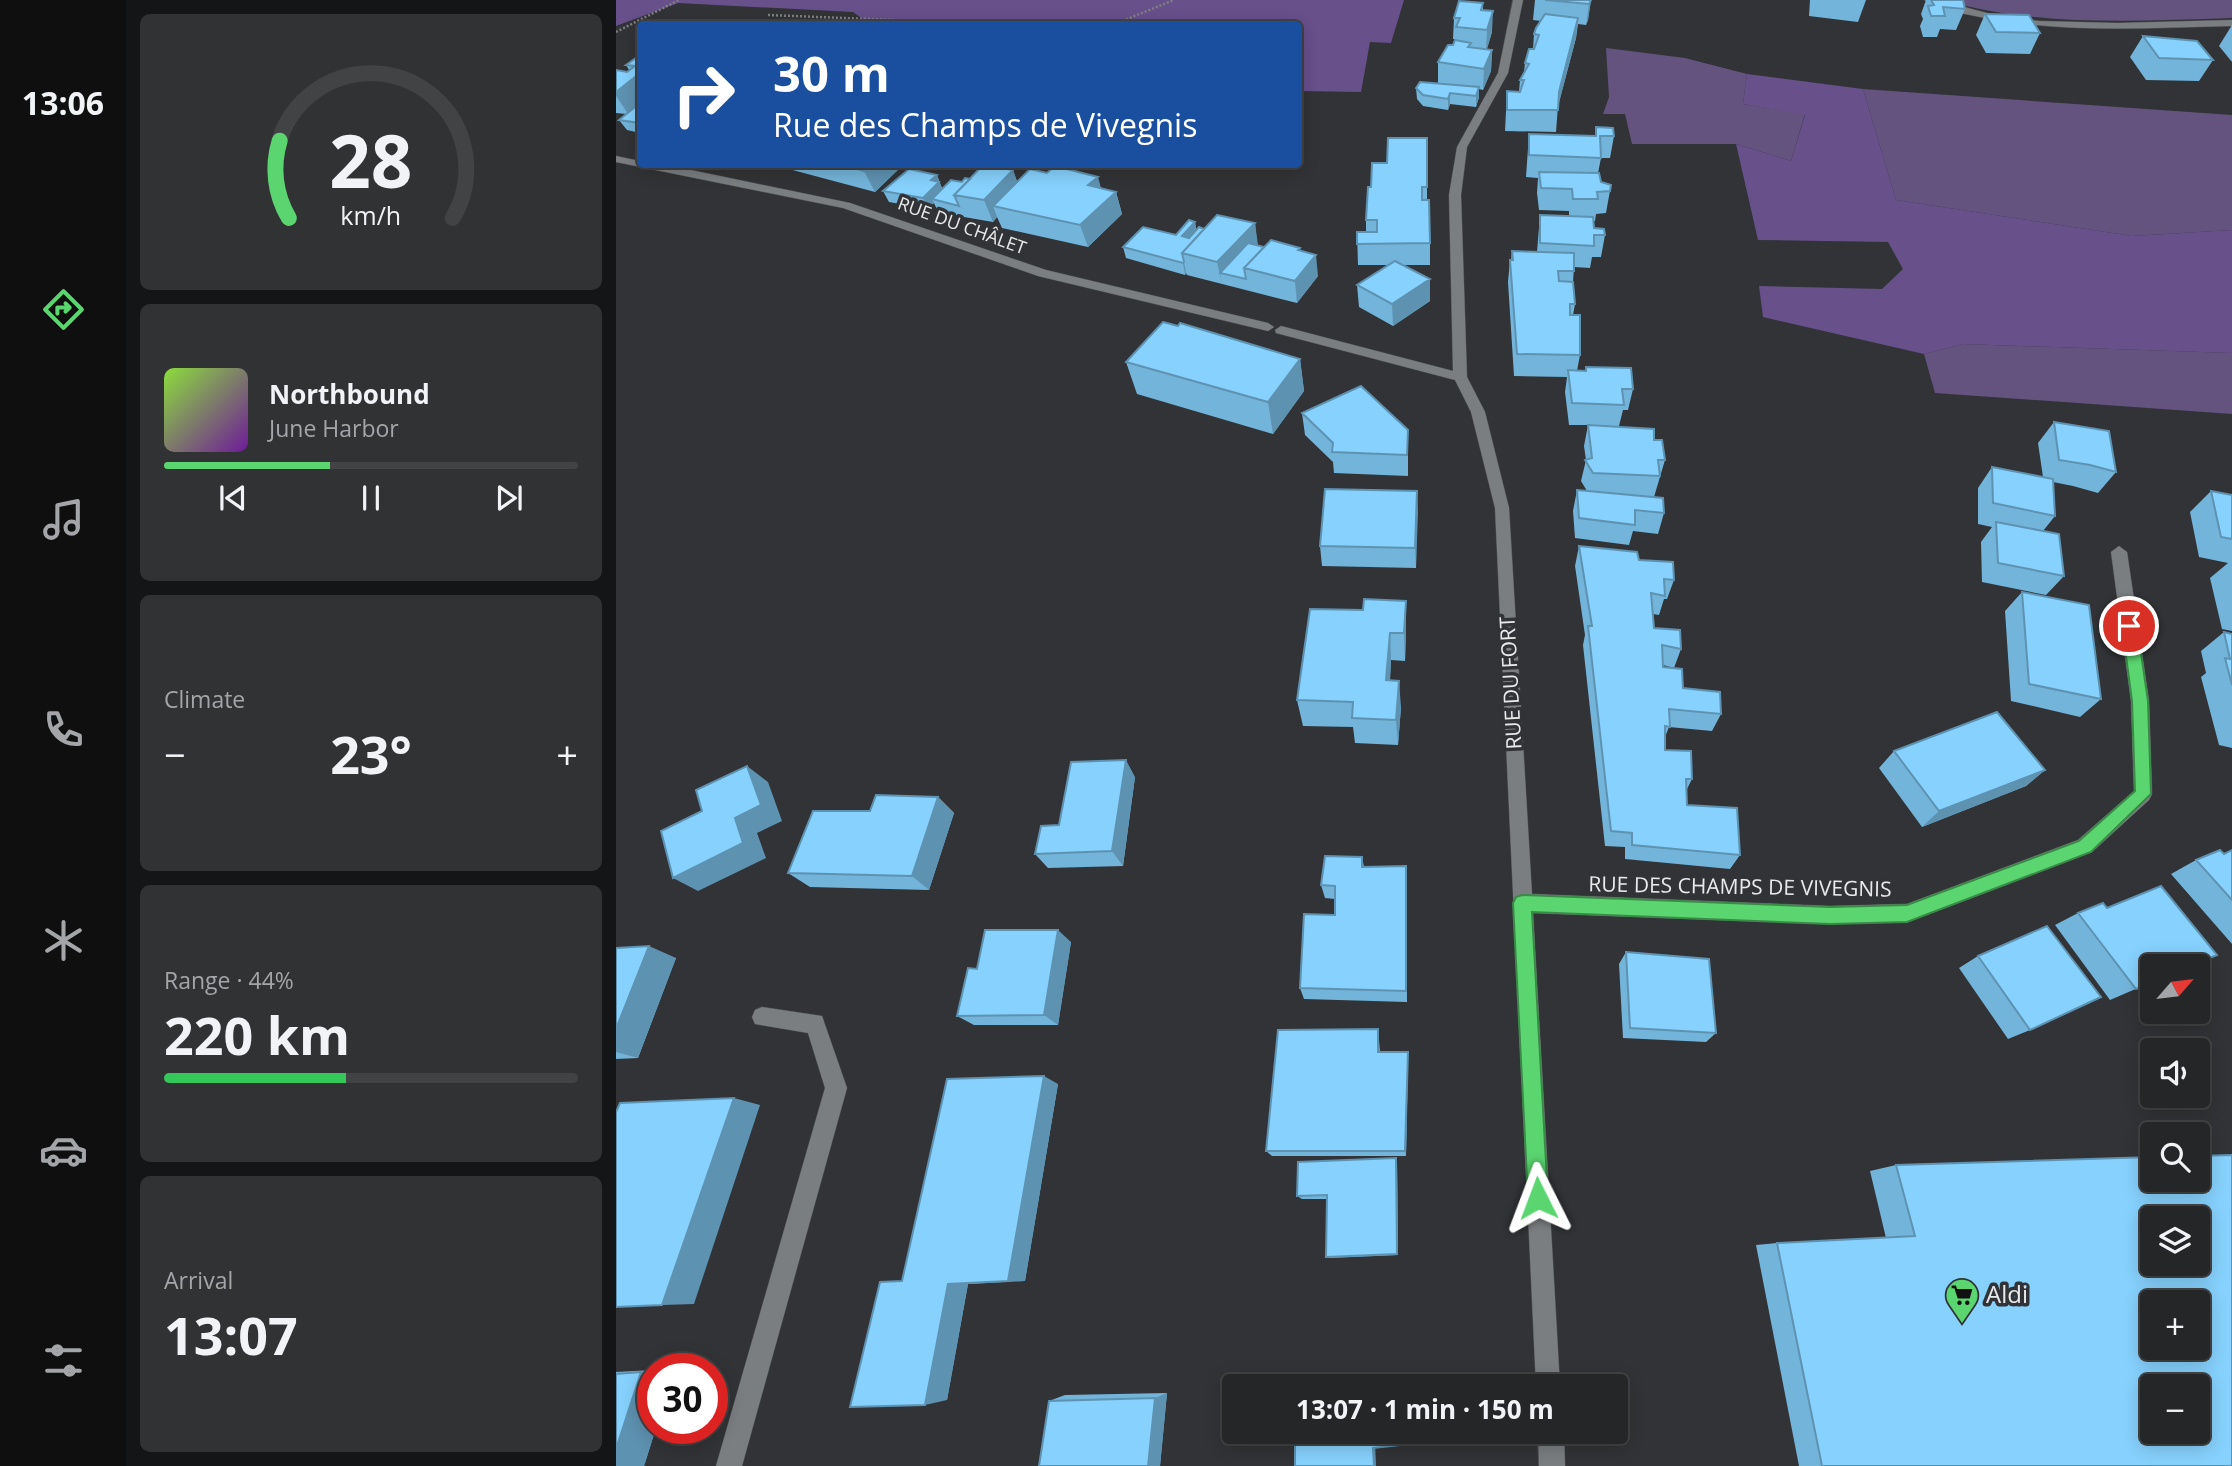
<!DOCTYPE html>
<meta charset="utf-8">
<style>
:root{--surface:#252628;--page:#313234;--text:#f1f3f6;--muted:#a3a5a8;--line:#424345;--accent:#5ad56f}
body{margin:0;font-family:"Open Sans",sans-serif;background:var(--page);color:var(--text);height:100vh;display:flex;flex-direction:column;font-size:26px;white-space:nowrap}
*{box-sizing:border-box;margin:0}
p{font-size:23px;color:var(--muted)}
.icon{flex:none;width:38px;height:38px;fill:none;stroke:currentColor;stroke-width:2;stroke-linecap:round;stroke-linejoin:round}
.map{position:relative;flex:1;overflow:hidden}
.details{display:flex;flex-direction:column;gap:14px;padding:14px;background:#141516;width:490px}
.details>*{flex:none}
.guide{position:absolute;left:21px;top:21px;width:665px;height:147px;border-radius:7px;box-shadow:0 4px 18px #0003,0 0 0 2px var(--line);background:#1a4fa0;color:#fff;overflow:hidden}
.needle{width:46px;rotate:62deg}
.tools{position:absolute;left:1524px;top:954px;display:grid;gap:14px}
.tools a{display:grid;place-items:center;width:70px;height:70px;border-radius:7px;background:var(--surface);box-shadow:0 4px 18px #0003,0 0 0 2px var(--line);font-size:35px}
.speed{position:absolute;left:21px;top:1353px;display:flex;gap:14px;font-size:35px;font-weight:700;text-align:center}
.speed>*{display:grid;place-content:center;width:91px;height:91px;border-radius:50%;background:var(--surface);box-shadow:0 4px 18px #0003,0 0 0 2px var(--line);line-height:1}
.speed .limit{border:10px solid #d22;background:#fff;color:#111}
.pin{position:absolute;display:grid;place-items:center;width:60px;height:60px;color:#fff;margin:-30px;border:4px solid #fff;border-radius:50%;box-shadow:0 2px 7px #0007}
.me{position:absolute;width:77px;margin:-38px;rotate:357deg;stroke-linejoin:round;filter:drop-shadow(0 0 5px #0008)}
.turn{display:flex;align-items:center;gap:24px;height:147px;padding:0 21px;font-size:32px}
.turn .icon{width:91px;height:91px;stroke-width:2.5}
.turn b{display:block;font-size:49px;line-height:60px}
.big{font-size:52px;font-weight:700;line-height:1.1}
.details .widget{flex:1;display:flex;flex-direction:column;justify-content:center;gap:10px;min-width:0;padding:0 24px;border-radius:10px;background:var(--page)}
.details .dial{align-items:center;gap:0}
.dial svg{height:182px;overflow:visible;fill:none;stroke:var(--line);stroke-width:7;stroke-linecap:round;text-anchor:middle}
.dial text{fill:var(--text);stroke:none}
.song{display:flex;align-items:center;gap:21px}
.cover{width:84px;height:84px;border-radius:10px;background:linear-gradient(135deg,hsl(90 70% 55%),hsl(280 70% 35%))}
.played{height:7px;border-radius:4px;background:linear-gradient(90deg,var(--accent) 40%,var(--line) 40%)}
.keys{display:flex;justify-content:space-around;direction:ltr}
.heat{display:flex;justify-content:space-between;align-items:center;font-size:38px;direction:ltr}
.charge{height:10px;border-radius:5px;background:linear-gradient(90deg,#34c759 44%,var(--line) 0)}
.trip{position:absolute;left:606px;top:1374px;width:406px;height:70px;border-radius:7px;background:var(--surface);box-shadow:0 4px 18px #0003,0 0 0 2px var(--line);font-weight:700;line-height:70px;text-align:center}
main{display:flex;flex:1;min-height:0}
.tab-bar{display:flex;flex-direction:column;width:126px;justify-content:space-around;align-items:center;background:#0f0f10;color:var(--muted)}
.tab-bar .icon{width:49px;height:49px}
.tab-bar .current{color:var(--accent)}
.tab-bar b{font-size:32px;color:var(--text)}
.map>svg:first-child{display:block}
.green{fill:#64537f}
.forest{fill:#68508b}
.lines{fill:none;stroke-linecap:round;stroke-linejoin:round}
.street-casing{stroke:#4f5153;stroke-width:1}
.path{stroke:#7e8082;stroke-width:2.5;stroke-dasharray:2 2;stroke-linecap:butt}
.street{fill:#7b7e81;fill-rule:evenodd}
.wall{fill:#73b4da}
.shaded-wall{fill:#5e92b1}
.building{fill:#86d1fd;stroke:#5e92b1;stroke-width:2;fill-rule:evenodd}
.route{fill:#5ad56f;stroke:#3a8a48;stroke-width:2}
.labels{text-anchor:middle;stroke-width:7;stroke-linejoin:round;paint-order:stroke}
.far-street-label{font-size:18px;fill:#e8e9eb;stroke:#313336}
.street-label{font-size:21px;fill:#e8e9eb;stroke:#313336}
.near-poi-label{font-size:24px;fill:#e8e9eb;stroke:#313336;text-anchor:start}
</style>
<main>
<nav class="tab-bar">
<b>13:06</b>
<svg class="icon current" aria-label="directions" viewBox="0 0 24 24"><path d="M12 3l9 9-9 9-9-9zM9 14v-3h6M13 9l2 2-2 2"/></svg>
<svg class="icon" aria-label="music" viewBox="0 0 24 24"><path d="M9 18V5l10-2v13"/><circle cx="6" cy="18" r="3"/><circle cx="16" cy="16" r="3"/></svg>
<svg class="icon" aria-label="phone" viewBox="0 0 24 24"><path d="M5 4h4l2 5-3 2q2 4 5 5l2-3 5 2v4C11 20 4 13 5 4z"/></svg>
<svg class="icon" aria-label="climate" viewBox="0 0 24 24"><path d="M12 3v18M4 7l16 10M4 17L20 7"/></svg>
<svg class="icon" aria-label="car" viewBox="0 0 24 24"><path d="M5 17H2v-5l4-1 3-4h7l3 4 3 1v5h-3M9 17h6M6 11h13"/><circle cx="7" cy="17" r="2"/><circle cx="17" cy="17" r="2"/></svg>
<svg class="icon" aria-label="filters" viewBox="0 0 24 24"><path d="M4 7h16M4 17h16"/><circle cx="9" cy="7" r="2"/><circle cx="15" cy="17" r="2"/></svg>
</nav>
<section class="details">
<div class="widget dial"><svg viewBox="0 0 100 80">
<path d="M14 69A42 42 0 1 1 86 69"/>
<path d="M14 69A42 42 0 0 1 10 35" stroke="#5ad56f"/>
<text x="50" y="56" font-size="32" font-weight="700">28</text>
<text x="50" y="72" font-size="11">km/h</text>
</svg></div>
<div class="widget">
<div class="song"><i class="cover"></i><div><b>Northbound</b><p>June Harbor</p></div></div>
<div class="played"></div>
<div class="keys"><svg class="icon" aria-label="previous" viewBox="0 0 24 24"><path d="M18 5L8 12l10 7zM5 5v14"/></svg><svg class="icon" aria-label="pause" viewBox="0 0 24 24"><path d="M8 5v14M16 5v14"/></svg><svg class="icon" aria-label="next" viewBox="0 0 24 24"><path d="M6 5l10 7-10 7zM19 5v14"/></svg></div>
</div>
<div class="widget"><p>Climate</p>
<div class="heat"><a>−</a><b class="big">23°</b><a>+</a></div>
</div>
<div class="widget"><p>Range · 44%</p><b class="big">220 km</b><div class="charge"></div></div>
<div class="widget"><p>Arrival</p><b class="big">13:07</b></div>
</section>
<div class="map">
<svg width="1616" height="1466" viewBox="0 0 1616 1466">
<rect width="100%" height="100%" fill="#313336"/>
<path class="green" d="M1326 0H1616V18C1518 21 1422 27 1326 0Z
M990 48 1069 58 1131 74 1127 104 1189 114 1175 161 1120 144H1016L1009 114H987L993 97Z
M1247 89 1616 115V230L1516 236 1280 200Z
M1347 344 1616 353V414L1319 393 1308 354Z"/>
<path class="forest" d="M0 0H788L775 43 754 42 745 92 683 91 682 24H249L251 22 237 12 62 3 0 26Z
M1131 74 1247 89 1280 200 1516 236 1616 230V353L1347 344 1308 354 1147 317 1143 286 1266 289 1287 269 1272 242 1142 240 1120 144 1175 161 1189 115 1127 104Z"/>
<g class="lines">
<defs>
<path id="street" d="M897 0H907L892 73 851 147 845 195 851 377 869 412 893 508 916 894 1214 906 1291 904 1462 840 1518 791 1515 701 1495 552 1503 546 1511 552 1533 701 1536 794 1533 800 1476 852 1291 922 1214 924 917 913 944 1386H920L879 508 855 412 839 380 660 333 659 330 665 326 837 371 833 195 841 147 882 73Z
M1308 0H1322L1386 17 1424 21 1501 23 1616 20V26C1530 28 1444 34 1359 16 1343 13 1322 9 1308 0Z
M0 156 24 161V164H46L234 203 430 270 652 323 658 327 652 331 422 276 227 208 0 162Z
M146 1007 206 1016 231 1088 126 1466H100L209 1088 192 1033 139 1024 136 1017 139 1010Z
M922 1432H948L949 1466H923Z"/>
</defs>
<use href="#street" class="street-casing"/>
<path class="path" d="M152 15 380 24
M499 24 558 0
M0 32 63 0"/>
<use href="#street" class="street"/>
</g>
<path class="wall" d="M919 0H975L972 20 970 25 962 24 960 38 942 106 940 132 889 131 891 91 903 92 904 80 908 72 909 63 917 49 918 34 925 21 917 20Z
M1194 0H1250L1242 22 1193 16Z
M1310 0H1347L1349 9 1340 30 1324 29 1321 37H1307L1304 26 1307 19 1305 14Z
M867 3V10L876 32 871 49 876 50 875 71 867 90 863 89V97L860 107 834 104 832 110 807 106 801 99 800 88 822 83V62L840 41V39H837L838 18Z
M1369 14 1424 33 1414 54 1370 53 1360 35Z
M1616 25V62L1603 46Z
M1527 36 1597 60 1583 81 1530 80 1514 57Z
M24 55 21 108 24 109V133L11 130 3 120 10 114 0 113V70L11 72 13 70 10 65Z
M980 127 998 136 994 158H985L982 173 985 182 995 185 990 213 980 214 979 221H977L978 228 989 235 985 257H976L974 268 958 267 957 282 959 304 957 315 964 355 961 371H970V367L1017 389 1012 410H1007L1003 426 1038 440 1049 460 1038 497 1048 513 1042 534 1017 531 1013 545 959 538 957 511 961 490 971 491 965 481 970 460 968 446 972 425H953L949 392 951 377 898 376 892 282 894 260H895L896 251 921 252 924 215 953 216V211L923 210 921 193 922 178 910 177 913 134 979 136Z
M811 138V200L814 243V265H787L814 279V301L777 326 743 307 741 285 772 265H742L741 232H750V220L755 187 771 163Z
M154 164H288L259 192Z
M397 170 401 182 485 188 500 192 506 214 472 247 386 228 381 217 377 222 348 217 321 210 318 203 312 209 273 202 267 191 321 175 326 189 354 179Z
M579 222 580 230 639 223 641 245 648 247 684 248V250L702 276 681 303 571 275 570 273 569 275 510 258 507 247 560 235Z
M684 359 688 391 657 434 521 394 510 362Z
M686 413 792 430V476L718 473 717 462 689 435Z
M1438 422 1500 472 1482 493 1457 486 1437 482 1439 516 1427 531 1448 576 1430 595 1366 582 1365 542 1376 527 1362 524V488L1376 467 1427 477 1422 443Z
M801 491 800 568 706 566 704 546Z
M1595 491 1616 495V631L1606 629 1594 578 1612 563 1583 557 1574 512Z
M963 546 1023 560 1058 580 1051 599H1048L1043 615 1037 614 1038 628 1065 649 1058 668 1047 665V667L1067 688 1105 714 1096 731 1053 727 1049 737V750L1076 779 1070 791 1071 805 1124 855 1114 869 1009 859V847L989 846 967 645 969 635 959 566Z
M1406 592 1485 699 1464 717 1395 701 1389 611Z
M694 609 790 629 789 661 775 660 774 681 785 707 782 745 739 743 737 727 687 726 681 700Z
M1608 632 1616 634V748L1603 745 1585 677 1590 673 1585 651Z
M1278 751 1429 770 1410 786 1306 827 1263 768Z
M519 777 507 866 432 868 419 854 443 825Z
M322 797 338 813 313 890 194 887 172 873 254 811Z
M1616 850V944L1555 874 1580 860 1608 854Z
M746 857 748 867 790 866 791 1002 688 999 684 988 719 915V899L709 898 705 885Z
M1462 913 1536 982 1494 1000 1439 925Z
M455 942 442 1025H358L341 1016 361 969Z
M0 948 60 958 22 1058 0 1059Z
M1010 952 1100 1033 1090 1042 1007 1038 1003 964Z
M1362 956 1414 1030 1392 1039 1343 968Z
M762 1029 764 1052H792L790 1156H656L650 1151Z
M442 1084 409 1281 352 1284 331 1400 286 1281Z
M781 1163 782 1255 714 1258 710 1257 711 1199H686L681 1196Z
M1280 1165 1616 1466H1183L1140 1245 1161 1243 1270 1238 1254 1171Z
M37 1370V1428H40L28 1466H0V1372Z
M780 1377 781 1386H682L685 1384Z
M551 1393 544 1466H423L433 1401 449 1395Z"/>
<path class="shaded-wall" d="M975 0 972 20 970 25 973 4Z
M877 11 876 32 870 51 871 30Z
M962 18 960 38 940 114 943 92Z
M876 50 875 71 867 90 868 69Z
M24 73V105L13 115 0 96V92Z
M863 87V97L860 107V96Z
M834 93V104L832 110V99Z
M255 164H288L259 192 248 171Z
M397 170 405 192 377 206 381 217 377 222 368 200Z
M321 175 328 193 316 199 318 203 312 209 307 198 315 180Z
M482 177 488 199 472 185Z
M500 192 506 214 472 247 464 225Z
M579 222 581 233 568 247 566 236Z
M639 223 642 245 614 275 604 273 606 284 601 262Z
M700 255 702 276 681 303 679 281Z
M568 262 570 273 569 275 567 263Z
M814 279V301L777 326 776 304Z
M684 359 688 391 657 434 652 402Z
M801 491 802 512 800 568 799 548Z
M790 601V629L789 661 788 633Z
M774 633 775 660 772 707 770 680Z
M783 681 785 707 782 745 780 720Z
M510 760 519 777 507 866 496 851Z
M131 766 152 782 166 821 141 833 150 858 82 891 57 878 119 818Z
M1429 770 1410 786 1306 827 1323 811Z
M322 797 338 813 313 890 296 876Z
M442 930 455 942 442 1025 428 1015Z
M33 946 60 958 22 1058 0 1052V1029Z
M792 1052V1060L790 1156 789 1151Z
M428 1076 442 1084 409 1281H392Z
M118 1098 144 1105 78 1304 46 1305Z
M780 1158 781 1163 782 1255 781 1254Z
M332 1284H352L331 1400 309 1405Z
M37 1370V1428H40L28 1466H0V1449L25 1372Z
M551 1393 544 1466H532L539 1398Z
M759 1440 760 1466H758L757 1448Z"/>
<path class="building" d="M929 0H975L973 4Z
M1315 0H1347L1349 9 1327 7 1329 16H1315L1312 6 1318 5Z
M843 1 867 3 865 10 877 11 871 30 840 27 844 18H838Z
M929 14 962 18 943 92 942 110H891V91L904 92 908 80H904L913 64 909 63 913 49H918L923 35 918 34 920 28Z
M1369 14 1413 15 1424 33 1380 32Z
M1527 36 1581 41 1597 60 1543 58Z
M839 40 855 43 852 47 876 50 868 69 822 62 832 45H837Z
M24 55V73L0 92V70L11 72 19 66 10 65Z
M804 82 863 87 860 96 834 93 832 99 807 95 800 88Z
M19 107 24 109V123L3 120Z
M980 127 997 128 998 136H984L985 158 913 155V134L980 136Z
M772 138H811V187H806V200H813L814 243 741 244V232H761V220H750L752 187H755L756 163H771Z
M225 164H255L248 171Z
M367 165 397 170 368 200 338 195Z
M439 166 482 177 472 185 500 192 464 225 377 206 414 169 431 173Z
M293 169 321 175 315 180 323 182 307 198 267 191Z
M923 172 983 173 985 182 995 185 994 191 981 192 982 199H957L956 189 925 188Z
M349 178 354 179 338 195 343 206 316 199 335 180 346 182Z
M601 215 639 223 601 262 566 253Z
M924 215 977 217 978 228 988 229 989 235H978V246L924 243Z
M573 220 579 222 566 236 573 238 583 227 588 229 566 253 568 262 567 263 507 247 527 227 560 235Z
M655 240 684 248 682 250 700 255 679 281 628 268Z
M632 243 648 247 628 268 630 279 604 273Z
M896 251 958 253V271H942L943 281 957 282 959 304H954V315H964V355L901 354 894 260H897Z
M779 261 814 279 776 304 741 285Z
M547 322 562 326 564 323 684 359 652 402 510 362Z
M970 367 1015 368 1017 389H1006L1008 405 956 403 952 370 970 371Z
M745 386 792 430 791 455 716 452 717 443 686 413Z
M1438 422 1493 431 1500 472 1474 465 1443 460Z
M972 425 1038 429V440H1046L1049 460H1042L1044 476 977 473 969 460 976 458Z
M1376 467 1437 479 1439 516 1377 503Z
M709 489 801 491 799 548 704 546Z
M961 490 1047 498 1048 513 1019 510V525L963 518Z
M1595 491 1616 495V539L1605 537Z
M1380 522 1443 534 1448 576 1382 563Z
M963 546 1021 552 1023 560 1057 562 1058 580 1048 579 1049 596 1035 593 1038 628 1064 630 1065 649 1046 645 1047 667 1066 669 1067 688 1104 692 1105 714 1053 709 1054 727 1049 726V750L1075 751 1076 779H1070L1071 805 1121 808 1124 855 1016 845V833L995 831 972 626H976Z
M1406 592 1473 605 1485 699 1413 684Z
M748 599 790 601 788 633H774L770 680 783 681 780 720 736 718 737 702 681 700 694 609 747 610Z
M1608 632 1616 634V685L1609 658 1614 659Z
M1381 712 1429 770 1323 811 1278 751Z
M510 760 496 851 419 854 425 826 443 825 455 762Z
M131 766 145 805 119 818 127 843 57 878 45 831 86 811 80 790Z
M260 795 322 797 296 876 172 873 197 811H254Z
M1604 850 1608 854 1616 850V900L1580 860Z
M709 856 746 857V867L790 866V991L684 988 688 914 719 915V886L705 885Z
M1545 886 1601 955 1574 966H1536V982L1520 989 1462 913 1487 903 1491 908Z
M1431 926 1485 997 1414 1030 1362 956Z
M369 930H442L428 1015 341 1016 352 968 361 969Z
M33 946 0 1029V948Z
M1010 952 1093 959 1100 1033 1014 1028Z
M762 1029V1052H792L789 1151H650L662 1030Z
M428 1076 392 1281 332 1284 309 1405 234 1407 264 1282 286 1281 331 1079Z
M118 1098 46 1305 0 1307V1112L4 1103Z
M1616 1155V1466H1206L1161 1243 1299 1236 1280 1165 1536 1157V1180H1582V1156ZM1536 1218H1582V1264H1536ZM1536 1302H1582V1348H1536ZM1536 1386H1582V1432H1536Z
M780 1158 781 1254 710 1257 711 1195 681 1196 682 1162Z
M25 1372 0 1449V1374Z
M779 1381V1386H711Z
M539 1398 532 1466H423L433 1401Z
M679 1432H782L783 1445 757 1448 758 1466H679Z"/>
<path class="route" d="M1513 621 1521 626 1532 701 1535 794 1475 852 1291 922 1214 924 916 912 932 1198 929 1206 922 1209 915 1206 912 1198 897 903 900 897 906 895 1214 907 1291 905 1463 841 1519 791 1516 701 1506 626Z"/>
<defs>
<symbol id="supermarket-pin" viewBox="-11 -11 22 30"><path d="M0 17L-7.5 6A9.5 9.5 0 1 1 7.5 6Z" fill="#5ad56f" stroke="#313336"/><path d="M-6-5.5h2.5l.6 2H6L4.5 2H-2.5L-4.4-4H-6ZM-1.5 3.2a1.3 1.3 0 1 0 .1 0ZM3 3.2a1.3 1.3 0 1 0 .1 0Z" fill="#111"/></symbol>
</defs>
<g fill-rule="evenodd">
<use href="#supermarket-pin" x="1327" y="1276" width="38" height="52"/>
</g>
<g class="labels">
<g class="far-street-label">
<text transform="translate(346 226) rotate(20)" y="6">RUE DU CHÂLET</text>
</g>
<g class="street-label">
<text transform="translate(895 683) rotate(-93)" y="7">RUE DU FORT</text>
<text transform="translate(1124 887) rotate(1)" y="7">RUE DES CHAMPS DE VIVEGNIS</text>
</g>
<g class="near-poi-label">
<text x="1370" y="1303">Aldi</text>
</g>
</g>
</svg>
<div class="tools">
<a><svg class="needle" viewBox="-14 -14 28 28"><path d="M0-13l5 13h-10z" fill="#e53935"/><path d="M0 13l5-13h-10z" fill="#a3a5a8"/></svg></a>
<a><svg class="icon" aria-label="sound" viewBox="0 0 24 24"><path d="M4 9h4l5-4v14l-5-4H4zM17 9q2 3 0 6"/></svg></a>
<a><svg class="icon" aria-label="search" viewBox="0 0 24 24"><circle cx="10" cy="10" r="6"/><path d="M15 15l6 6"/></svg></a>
<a><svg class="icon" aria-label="layers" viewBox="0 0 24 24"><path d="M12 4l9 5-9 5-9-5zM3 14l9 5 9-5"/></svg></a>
<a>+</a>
<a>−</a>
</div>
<div class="speed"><div class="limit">30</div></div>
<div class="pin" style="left:1513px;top:626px;background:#d93025"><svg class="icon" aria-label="arrive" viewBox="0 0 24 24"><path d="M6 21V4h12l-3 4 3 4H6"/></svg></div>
<svg class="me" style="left:922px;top:1198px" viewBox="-20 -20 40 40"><path d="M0-17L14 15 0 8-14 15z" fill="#5ad56f" stroke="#fff" stroke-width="4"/></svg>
<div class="trip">13:07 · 1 min · 150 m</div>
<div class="guide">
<div class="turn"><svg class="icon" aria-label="right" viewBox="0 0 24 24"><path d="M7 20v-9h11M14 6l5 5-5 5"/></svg><div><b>30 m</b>Rue des Champs de Vivegnis</div></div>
</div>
</div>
</main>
